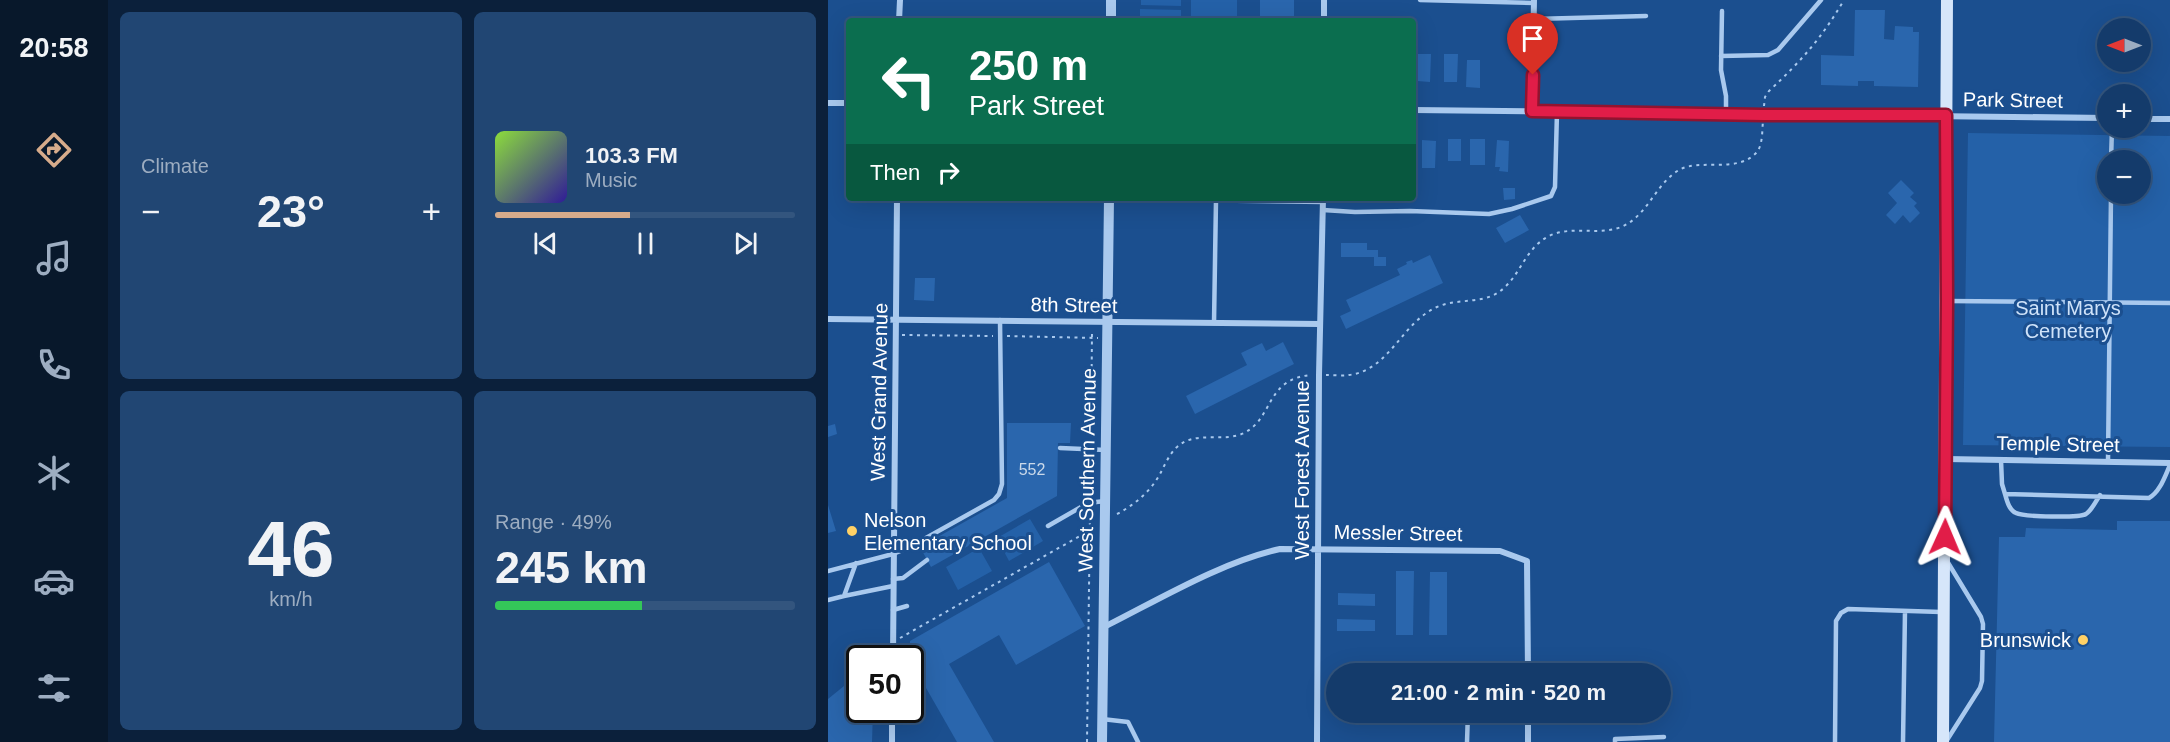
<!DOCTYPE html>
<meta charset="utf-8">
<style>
:root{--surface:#143b6b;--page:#214673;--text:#f1f3f6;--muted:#9dadc1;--line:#33557e;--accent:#d6ab8b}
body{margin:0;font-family:Helvetica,sans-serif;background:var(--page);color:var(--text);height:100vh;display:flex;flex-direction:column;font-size:22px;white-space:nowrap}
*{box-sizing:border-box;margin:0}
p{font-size:20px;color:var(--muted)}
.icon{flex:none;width:33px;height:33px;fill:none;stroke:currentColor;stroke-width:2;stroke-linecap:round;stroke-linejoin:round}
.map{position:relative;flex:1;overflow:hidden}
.panel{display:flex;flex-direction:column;gap:12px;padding:12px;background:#0b203b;width:720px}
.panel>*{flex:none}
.guide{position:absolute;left:18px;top:18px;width:570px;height:183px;border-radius:6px;box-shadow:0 6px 24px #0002,0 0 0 2px var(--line);background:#0b6e4f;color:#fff;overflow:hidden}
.needle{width:39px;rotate:270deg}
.tools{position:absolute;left:1269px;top:18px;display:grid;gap:12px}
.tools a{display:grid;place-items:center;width:54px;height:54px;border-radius:50%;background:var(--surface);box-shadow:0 6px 24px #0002,0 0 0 2px var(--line);font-size:30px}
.speed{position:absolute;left:18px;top:645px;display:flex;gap:12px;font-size:30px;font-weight:700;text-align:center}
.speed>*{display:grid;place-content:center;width:78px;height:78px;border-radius:50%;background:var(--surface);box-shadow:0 6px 24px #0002,0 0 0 2px var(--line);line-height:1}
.speed .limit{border:3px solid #111;border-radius:9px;background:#fff;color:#111}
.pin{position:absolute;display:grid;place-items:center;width:51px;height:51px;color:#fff;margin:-62px -26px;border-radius:50% 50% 50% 0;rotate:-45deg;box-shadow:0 0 6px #0007}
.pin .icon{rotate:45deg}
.me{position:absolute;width:66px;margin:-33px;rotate:1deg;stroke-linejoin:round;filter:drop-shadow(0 0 4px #0008)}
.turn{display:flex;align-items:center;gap:21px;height:126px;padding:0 24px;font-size:27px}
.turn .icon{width:78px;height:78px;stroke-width:2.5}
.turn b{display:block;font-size:42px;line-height:51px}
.then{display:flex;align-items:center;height:57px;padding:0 24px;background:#0003;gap:12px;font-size:22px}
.big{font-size:45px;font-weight:600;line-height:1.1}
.panel .tile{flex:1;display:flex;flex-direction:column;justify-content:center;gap:9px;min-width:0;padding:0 21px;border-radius:9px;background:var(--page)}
.panel .dial{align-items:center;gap:0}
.dial b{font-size:78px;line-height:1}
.song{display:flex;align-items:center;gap:18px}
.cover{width:72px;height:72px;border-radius:9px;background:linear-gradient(135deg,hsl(90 70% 55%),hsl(250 70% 35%))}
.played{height:6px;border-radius:3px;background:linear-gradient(90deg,var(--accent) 45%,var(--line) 45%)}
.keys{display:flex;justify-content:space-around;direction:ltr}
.heat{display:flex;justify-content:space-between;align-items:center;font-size:33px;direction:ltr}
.charge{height:9px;border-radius:4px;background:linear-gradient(90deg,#34c759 49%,var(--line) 0)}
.panel .tiles{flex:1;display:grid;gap:12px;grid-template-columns:repeat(2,1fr)}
.trip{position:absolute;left:498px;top:663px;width:345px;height:60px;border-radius:30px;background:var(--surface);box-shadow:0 6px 24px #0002,0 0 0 2px var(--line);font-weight:600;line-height:60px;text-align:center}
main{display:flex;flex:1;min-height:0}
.tab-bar{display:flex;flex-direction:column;width:108px;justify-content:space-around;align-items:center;background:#08182b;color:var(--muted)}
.tab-bar .icon{width:42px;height:42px}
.tab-bar .selected{color:var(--accent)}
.tab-bar b{font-size:27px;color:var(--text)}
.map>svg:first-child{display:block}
.green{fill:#2461a8;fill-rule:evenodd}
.building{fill:#2a66ad}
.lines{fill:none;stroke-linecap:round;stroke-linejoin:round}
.path{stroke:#a9c9ee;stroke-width:2;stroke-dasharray:3 4.5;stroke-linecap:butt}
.service{stroke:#a9c9ee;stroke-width:4.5}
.minor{stroke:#a9c9ee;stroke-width:6}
.tertiary{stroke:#a9c9ee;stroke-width:10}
.secondary{stroke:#d6e6fa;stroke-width:12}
.route-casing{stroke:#92132f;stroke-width:15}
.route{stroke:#e11d48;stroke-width:10}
.poi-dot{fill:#ffd166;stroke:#1b4f8f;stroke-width:2}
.labels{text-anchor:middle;stroke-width:6;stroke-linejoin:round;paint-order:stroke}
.number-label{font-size:16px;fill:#cad9ea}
.street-label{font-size:20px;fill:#fff;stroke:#1b4f8f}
.park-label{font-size:20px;fill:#cfe3fa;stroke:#1b4f8f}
.poi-label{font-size:20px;fill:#fff;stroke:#1b4f8f;text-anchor:start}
</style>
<main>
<nav class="tab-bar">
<b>20:58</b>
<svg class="icon selected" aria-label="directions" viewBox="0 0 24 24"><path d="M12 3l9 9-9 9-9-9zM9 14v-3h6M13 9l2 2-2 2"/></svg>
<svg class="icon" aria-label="music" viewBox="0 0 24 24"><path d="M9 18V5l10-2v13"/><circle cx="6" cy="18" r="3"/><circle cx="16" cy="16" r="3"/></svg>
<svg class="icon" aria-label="phone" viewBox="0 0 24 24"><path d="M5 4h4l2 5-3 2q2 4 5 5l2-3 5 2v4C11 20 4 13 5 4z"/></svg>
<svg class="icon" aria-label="climate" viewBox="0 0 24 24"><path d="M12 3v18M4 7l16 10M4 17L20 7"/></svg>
<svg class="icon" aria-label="car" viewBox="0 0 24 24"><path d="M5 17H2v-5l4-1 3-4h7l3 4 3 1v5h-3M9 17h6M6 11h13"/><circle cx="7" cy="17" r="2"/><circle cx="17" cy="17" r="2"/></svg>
<svg class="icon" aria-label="filters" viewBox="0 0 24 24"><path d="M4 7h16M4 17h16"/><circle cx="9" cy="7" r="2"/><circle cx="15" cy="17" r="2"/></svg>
</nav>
<section class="panel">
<div class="tiles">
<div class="tile"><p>Climate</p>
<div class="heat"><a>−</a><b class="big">23°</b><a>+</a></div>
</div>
<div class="tile">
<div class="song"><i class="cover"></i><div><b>103.3 FM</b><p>Music</p></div></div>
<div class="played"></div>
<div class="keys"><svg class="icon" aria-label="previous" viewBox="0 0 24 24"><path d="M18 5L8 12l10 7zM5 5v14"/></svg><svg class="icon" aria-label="pause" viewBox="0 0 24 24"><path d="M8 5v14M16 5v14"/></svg><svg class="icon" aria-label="next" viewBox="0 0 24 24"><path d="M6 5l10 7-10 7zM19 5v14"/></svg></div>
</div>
<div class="tile dial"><b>46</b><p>km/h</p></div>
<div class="tile"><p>Range · 49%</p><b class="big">245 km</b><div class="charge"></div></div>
</div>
</section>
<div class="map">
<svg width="1342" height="742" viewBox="0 0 1342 742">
<rect width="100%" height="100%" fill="#1b4f8f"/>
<path class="green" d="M313 0H353V6L313 5Z
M363 0H409V18L363 17Z
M312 9 353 10V21H312Z
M1140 133 1342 136V447L1135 445ZM1280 160H1312V194H1280Z
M202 519 215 541 181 561 169 538Z
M151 548 164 571 130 590 118 567Z"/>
<path class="building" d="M432 0H466V21H432Z
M1027 10H1057L1056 39 1066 40 1067 26 1085 27V32H1091L1090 87 1046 86V81H1030V86L993 85V55L1026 56Z
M589 54H603L602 82 589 81Z
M616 54H630L629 82H616Z
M639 60H652V88L638 87Z
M620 139H633V161H620Z
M642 139H657V165H642Z
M594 140 608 141 607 168H594Z
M669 140 681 141 680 172 671 171 672 167H667Z
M1073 180 1086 193 1082 197 1089 203 1086 206 1092 213 1082 223 1075 215 1067 224 1058 215 1069 203 1060 193Z
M675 188H687V199L676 200Z
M692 215 701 230 677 243 668 228Z
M513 243H539V250H550V257H558V266H546V257H513Z
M602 255 615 283 518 329 512 316 523 311 518 300 572 275 569 269 579 264 578 262 584 260 585 263Z
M87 278H107L106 301 86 300Z
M455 342 466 364 367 414 358 396 419 365 413 353 434 343 438 351Z
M179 423H243L242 443H230L229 496 103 567 92 547 179 498Z
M7 424 9 434 0 437V426Z
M0 505 8 531 0 533Z
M1289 521H1342V742H1166L1171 537H1197L1198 528 1289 530Z
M221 562 257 626 188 665 171 635 121 664 166 742H129L82 660V641Z
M568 571H586L585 635H568Z
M602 572H619V635H601Z
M510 593 547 594V606L510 605Z
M509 619 547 620V631H509Z
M32 673V710H45L44 742H0V699Z"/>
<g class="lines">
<path class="path" d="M936 106 937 97 941 91C974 60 993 39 1016 0
M53 334H60
M74 335 165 336
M179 336 270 338
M498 375C505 375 514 376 521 375 562 370 573 323 609 307 631 297 658 306 677 287 694 271 698 248 721 236 743 225 770 236 793 227 820 216 827 184 851 170 872 158 910 174 929 152 935 144 934 130 935 121
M263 442 264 331
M262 496 263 457
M289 514C304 506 317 496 327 482 335 471 339 456 349 447 367 430 396 443 416 433 446 418 437 379 483 375
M72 638 266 528
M259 742 262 511"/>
<path class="service" d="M592 0 706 3
M894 11 893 70 898 96V113
M706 19 818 16
M893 56 940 55 950 50 993 0
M1283 160 1284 128
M282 199 495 202
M495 210 527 212 582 211 661 214 684 209 723 196 727 187 729 112
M1120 301 1342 303
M386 323 388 200
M232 448 278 450
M1173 460 1174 484 1177 494 1321 498C1332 492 1337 476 1342 465
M1280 461 1283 194
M1177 494C1179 501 1181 510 1188 513 1196 517 1251 518 1258 514 1264 510 1268 501 1272 495
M220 526 260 503 277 501
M0 571 65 554 80 548 166 500 171 494 174 484 172 320
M65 579 75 578 99 560
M16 596 65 586
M0 600 16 596 28 563
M65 610 79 606
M274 719 300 722 310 742
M1119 740 1152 688 1154 681 1155 624 1153 617 1119 561
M639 742 640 712
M787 742V739L836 737
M1007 742 1008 621 1013 613 1020 609 1113 612
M1075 742 1077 611"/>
<path class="minor" d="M496 0V21
M71 21 72 0
M0 103H21
M585 110 1280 118
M704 111 706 0
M1312 119H1342
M0 319 492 324
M1118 459 1342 463
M276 627C330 600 393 562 452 549L672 551 699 561 700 674
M65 658 69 198
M64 742V710
M489 742 491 375 495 198
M700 742V712"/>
<path class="tertiary" d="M283 21V0
M274 742 281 198"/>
<path class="secondary" d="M1115 742 1119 0"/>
</g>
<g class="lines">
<defs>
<path id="route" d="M705 75 704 111 935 115H1118L1119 301 1117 537"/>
</defs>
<use href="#route" class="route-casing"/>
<use href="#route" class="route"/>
</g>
<g class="poi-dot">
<circle cx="24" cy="531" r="6"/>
<circle cx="1255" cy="640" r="6"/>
</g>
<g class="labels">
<g class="number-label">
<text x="204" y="475">552</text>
</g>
<g class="street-label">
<text transform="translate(1185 100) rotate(1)" y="7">Park Street</text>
<text transform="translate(246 305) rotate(1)" y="7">8th Street</text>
<text transform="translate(51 392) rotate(-89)" y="7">West Grand Avenue</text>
<text transform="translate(1230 444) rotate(1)" y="7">Temple Street</text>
<text transform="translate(259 470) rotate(-89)" y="7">West Southern Avenue</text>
<text transform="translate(474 470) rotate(-90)" y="7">West Forest Avenue</text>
<text transform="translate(570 533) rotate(1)" y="7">Messler Street</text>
</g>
<g class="park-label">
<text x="1240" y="315">Saint Marys<tspan x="1240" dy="23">Cemetery</tspan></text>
</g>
<g class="poi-label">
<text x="36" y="527">Nelson<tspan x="36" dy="23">Elementary School</tspan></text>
<text x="1243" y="647" text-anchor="end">Brunswick</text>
</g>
</g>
</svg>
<div class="tools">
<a><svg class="needle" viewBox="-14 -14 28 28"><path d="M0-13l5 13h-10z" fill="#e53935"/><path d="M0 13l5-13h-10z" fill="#9dadc1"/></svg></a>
<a>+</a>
<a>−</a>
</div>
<div class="speed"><div class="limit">50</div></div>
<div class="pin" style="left:705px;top:75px;background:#d93025"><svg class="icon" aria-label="arrive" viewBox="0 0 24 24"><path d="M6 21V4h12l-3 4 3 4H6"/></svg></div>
<svg class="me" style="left:1117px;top:537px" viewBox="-20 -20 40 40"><path d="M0-17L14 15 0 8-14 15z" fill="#e11d48" stroke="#fff" stroke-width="4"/></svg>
<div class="trip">21:00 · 2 min · 520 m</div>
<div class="guide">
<div class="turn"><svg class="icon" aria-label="left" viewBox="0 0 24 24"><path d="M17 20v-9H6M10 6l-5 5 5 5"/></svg><div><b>250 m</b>Park Street</div></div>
<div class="then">Then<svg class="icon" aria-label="right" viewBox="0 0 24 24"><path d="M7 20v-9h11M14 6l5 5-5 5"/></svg></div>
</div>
</div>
</main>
